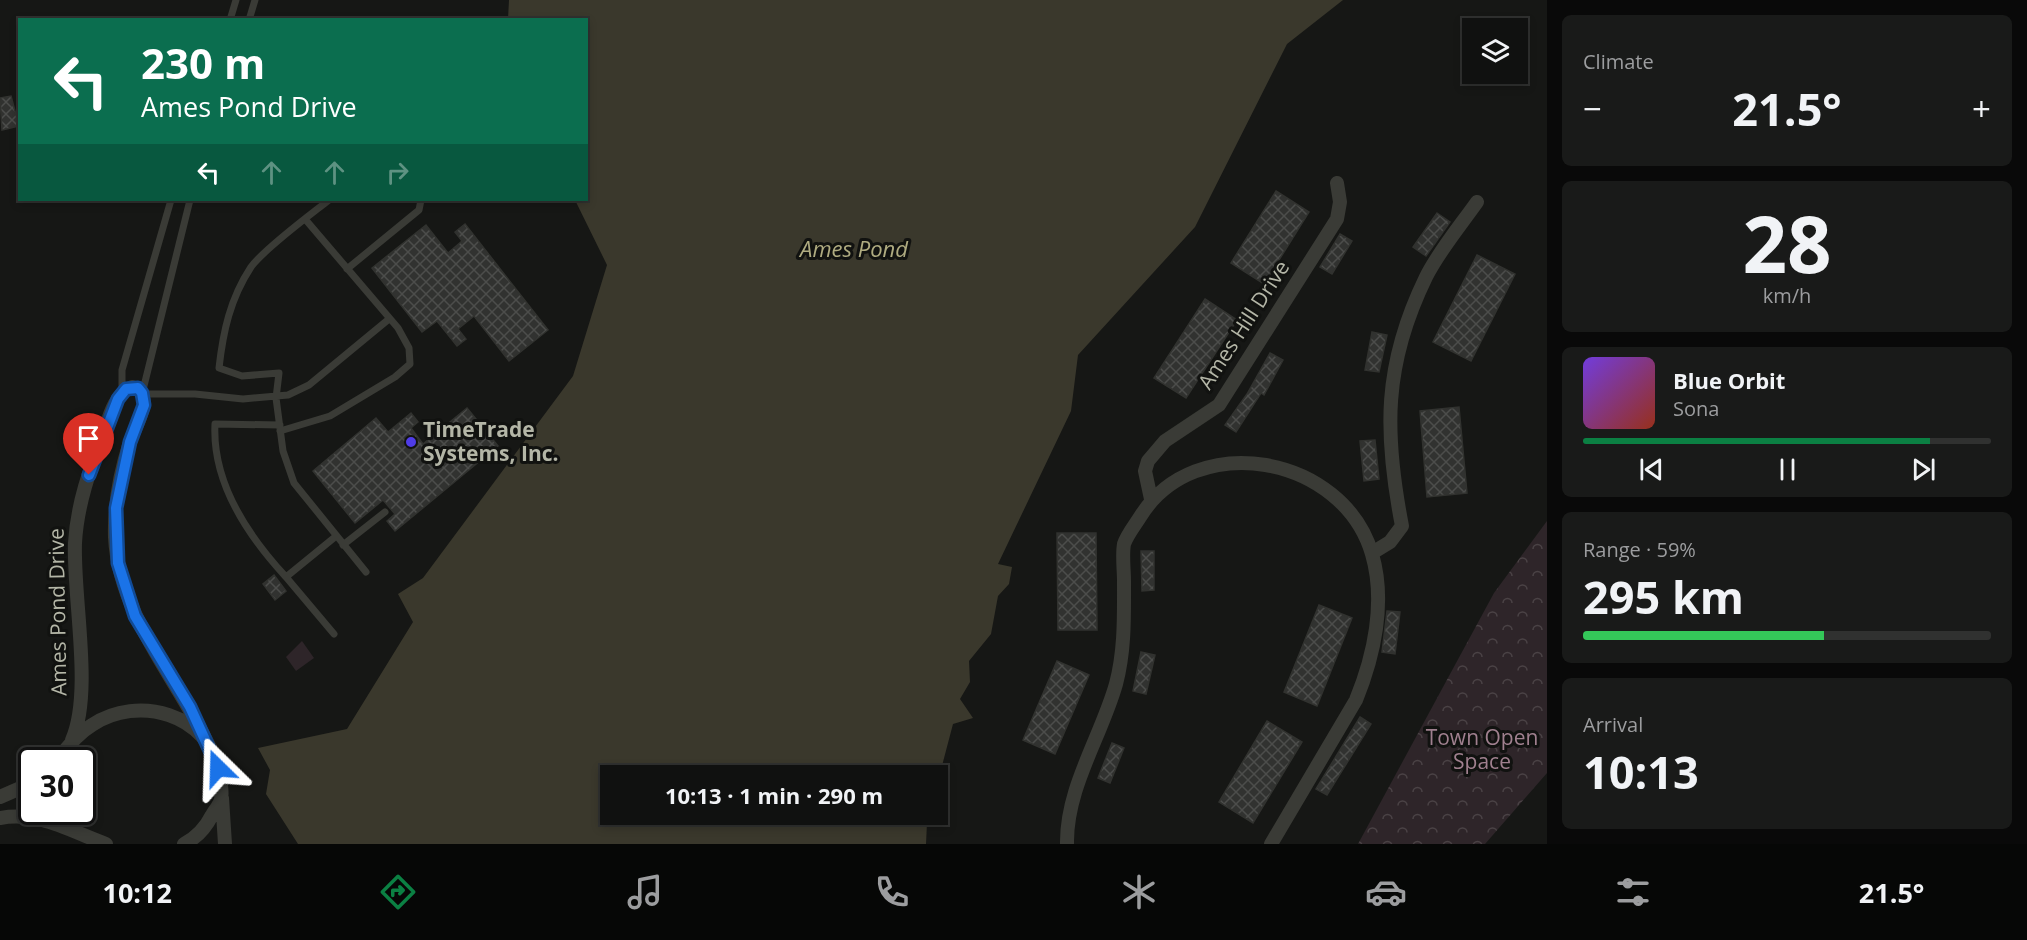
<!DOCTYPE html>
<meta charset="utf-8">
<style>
:root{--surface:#101110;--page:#191a19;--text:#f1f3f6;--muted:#9c9d9f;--line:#303130;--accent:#0b8043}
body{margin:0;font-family:"Open Sans",sans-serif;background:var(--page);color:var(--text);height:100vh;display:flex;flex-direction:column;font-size:22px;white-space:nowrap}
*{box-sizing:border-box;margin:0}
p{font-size:20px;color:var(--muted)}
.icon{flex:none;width:33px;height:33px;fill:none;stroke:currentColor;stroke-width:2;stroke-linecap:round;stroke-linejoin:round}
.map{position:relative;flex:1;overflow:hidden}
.drawer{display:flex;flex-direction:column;gap:15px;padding:15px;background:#090909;width:480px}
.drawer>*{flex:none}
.banner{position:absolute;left:18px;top:18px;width:570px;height:183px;border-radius:0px;box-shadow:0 3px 9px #0003,0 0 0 2px var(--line);background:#0b6e4f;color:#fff;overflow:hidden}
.tools{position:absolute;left:1462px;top:18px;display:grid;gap:12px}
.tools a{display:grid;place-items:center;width:66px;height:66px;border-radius:0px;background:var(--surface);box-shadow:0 3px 9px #0003,0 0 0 2px var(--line);font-size:30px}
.speed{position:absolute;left:18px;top:747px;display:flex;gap:12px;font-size:30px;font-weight:700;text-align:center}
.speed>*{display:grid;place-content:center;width:78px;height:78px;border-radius:50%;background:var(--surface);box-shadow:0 3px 9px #0003,0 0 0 2px var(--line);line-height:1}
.speed .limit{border:3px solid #111;border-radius:9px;background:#fff;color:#111}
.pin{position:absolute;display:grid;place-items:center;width:51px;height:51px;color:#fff;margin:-62px -26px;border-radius:50% 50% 50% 0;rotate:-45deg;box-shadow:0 0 6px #0007}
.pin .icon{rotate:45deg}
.me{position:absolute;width:66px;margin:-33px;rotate:338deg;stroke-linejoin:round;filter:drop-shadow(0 0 4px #0008)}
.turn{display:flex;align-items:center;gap:21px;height:126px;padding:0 24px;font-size:27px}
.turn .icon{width:78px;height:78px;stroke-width:2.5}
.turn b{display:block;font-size:42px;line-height:51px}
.lanes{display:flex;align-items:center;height:57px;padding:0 24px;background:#0003;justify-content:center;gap:30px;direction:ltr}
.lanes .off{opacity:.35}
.big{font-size:45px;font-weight:700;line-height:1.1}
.drawer .card{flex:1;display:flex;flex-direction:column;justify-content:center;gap:9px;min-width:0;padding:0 21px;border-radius:9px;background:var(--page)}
.drawer .dial{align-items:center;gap:0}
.dial b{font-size:78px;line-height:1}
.song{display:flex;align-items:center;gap:18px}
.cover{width:72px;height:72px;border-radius:9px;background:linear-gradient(135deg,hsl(260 70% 55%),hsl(10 70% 35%))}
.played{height:6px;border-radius:3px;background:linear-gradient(90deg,var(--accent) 85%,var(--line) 85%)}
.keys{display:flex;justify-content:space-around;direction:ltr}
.heat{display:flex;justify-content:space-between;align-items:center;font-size:33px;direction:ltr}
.charge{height:9px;border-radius:4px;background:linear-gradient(90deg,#34c759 59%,var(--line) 0)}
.trip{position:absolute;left:600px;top:765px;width:348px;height:60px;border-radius:0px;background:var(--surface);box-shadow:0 3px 9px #0003,0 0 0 2px var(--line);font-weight:700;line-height:60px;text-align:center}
.tabs{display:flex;height:96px;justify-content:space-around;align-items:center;background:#060706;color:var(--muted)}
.tabs .icon{width:42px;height:42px}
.tabs .selected{color:var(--accent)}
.tabs b{font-size:27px;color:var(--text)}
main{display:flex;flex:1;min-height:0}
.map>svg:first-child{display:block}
.park{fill:url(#park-crowns)}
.garden{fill:#2e2529}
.water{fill:#3a382c}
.building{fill:url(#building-cross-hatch);stroke:#31322f;stroke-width:1.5}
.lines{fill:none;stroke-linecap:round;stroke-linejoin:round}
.service{stroke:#3a3b36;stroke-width:7}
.minor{stroke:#3a3b36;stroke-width:14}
.route-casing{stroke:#114b97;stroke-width:15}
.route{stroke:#1a73e8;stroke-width:10}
.poi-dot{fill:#4f3ce7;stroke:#111210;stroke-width:2}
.labels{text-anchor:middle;stroke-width:6;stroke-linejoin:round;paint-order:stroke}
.street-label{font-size:21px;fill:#b4b6a7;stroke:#111210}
.poi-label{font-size:21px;font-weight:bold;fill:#b4b6a7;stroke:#111210;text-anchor:start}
.park-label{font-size:21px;fill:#a0808f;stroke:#111210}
.water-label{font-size:22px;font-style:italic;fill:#afab80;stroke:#111210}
</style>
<main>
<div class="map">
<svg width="1547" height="844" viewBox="0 0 1547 844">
<defs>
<pattern id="park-crowns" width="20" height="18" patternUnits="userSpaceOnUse" patternTransform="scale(1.5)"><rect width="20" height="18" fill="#2e2529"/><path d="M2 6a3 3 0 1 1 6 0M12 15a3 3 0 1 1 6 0" fill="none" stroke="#4a4245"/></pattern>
<pattern id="building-cross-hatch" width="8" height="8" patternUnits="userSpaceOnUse" patternTransform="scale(1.5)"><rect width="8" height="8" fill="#313230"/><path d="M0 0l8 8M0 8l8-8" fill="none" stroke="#4c4d4b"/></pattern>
</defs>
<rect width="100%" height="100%" fill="#161715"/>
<path class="park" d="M1547 521V773L1485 844H1358L1494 593Z"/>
<path class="garden" d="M302 641 314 658 296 671 286 657Z"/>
<path class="water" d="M509 0H1343L1287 44 1195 227 1078 355 1071 411 998 564 1012 567 1009 584 998 596 991 634 969 661 970 682 960 699 973 718 953 724 938 781V776H610V814H938L939 817 927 823 926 844H298L266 794 270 770 258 748 347 729 413 622 398 594 423 578 573 376 607 265 575 200H586V20L508 19Z"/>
<path class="building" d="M11 96 19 126 2 130 0 98Z
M1276 191 1309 212 1264 284 1231 263Z
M1437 213 1450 222 1426 256 1413 247Z
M465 224 548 330 509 361 474 316 458 329 466 339 457 346 437 321 422 332 372 268 426 225 448 253 462 241 455 232Z
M1340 234 1352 241 1332 274 1320 267Z
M1477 255 1515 274 1471 361 1433 342Z
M1205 299 1237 320 1186 398 1154 378Z
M1372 332 1387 335 1379 372 1365 370Z
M1270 353 1283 360 1264 395 1261 393 1236 432 1225 425 1247 394Z
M1459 407 1467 493 1427 497 1420 411Z
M467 408 498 446 395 531 387 521 395 514 383 500 355 523 313 471 376 418 388 432 411 413 418 422 411 428 423 444Z
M1375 440 1379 479 1364 481 1360 441Z
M1057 533H1096L1097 630H1058Z
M1141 551H1154V590L1142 591Z
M274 575 286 591 275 600 263 584Z
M1319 605 1352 618 1317 706 1284 692Z
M1387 611 1400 612 1395 654 1382 652Z
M1141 652 1155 655 1146 694 1133 691Z
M1057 661 1089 675 1055 754 1023 740Z
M1360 717 1371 724 1327 795 1316 789Z
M1267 721 1302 742 1253 823 1219 802Z
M1112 743 1124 748 1110 783 1098 778Z"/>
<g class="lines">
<path class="service" d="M230 20 236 0
M249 20 255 0
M190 200 142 394H195L243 399 288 395 309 385 389 319
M329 200C310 215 264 249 251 267 230 299 223 332 219 368L242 376 279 373 276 398 283 451 294 483 366 572
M347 269 419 210 421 200
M122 394V370L171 200
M280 425 215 424C212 482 248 536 286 577L335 537
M280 431 330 416 395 377 410 364 409 348 398 328 305 219
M343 545 385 512
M286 577 334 634"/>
<path class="minor" d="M1151 499 1145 471 1148 461 1165 441 1219 405 1337 219 1340 202 1337 183
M1372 553 1390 542 1402 526C1384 433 1383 365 1426 277 1439 251 1460 226 1477 202
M72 740C93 692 73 599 75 543 77 505 90 468 104 432 109 417 115 393 132 387L140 391C143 395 144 399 144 404 142 417 134 430 130 442 120 473 114 505 115 537 119 617 178 679 210 748
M57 760C68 747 77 734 92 725 138 694 209 714 219 772 220 780 223 791 221 799 220 804 215 810 212 815 206 827 196 838 184 844
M0 797 32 783
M222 798 225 844
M0 818C39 811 70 831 106 844
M1067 844C1066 788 1101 737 1116 684 1125 650 1124 616 1124 581 1124 570 1122 555 1124 544 1127 535 1135 525 1140 517 1195 428 1343 455 1372 554 1386 602 1374 656 1356 700L1271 844"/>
</g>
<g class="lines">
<defs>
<path id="route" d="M89 475 118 399 126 389 138 388 142 393 144 405 130 442 116 508 118 563 135 616 190 707 218 768"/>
</defs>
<use href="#route" class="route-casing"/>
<use href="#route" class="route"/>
</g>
<circle class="poi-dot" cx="411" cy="442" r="6"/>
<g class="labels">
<g class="street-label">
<text transform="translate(1244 325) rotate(-57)" y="7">Ames Hill Drive</text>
<text transform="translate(58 612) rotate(-91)" y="7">Ames Pond Drive</text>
</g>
<g class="poi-label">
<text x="423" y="437">TimeTrade<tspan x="423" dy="24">Systems, Inc.</tspan></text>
</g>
<g class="park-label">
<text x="1482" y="745">Town Open<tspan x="1482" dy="24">Space</tspan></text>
</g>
<g class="water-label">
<text x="854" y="257">Ames Pond</text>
</g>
</g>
</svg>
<div class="tools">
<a><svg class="icon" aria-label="layers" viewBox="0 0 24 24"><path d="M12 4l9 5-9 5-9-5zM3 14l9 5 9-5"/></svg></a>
</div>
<div class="speed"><div class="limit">30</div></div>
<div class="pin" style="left:89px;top:475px;background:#d93025"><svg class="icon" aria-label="arrive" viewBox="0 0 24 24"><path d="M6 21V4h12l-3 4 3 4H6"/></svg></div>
<svg class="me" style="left:218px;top:768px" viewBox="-20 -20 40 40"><path d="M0-17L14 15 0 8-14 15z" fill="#1a73e8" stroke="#fff" stroke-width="4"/></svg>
<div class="trip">10:13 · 1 min · 290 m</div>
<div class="banner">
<div class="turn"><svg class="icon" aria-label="left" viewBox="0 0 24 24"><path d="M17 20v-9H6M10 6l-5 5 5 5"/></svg><div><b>230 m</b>Ames Pond Drive</div></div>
<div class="lanes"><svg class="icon" aria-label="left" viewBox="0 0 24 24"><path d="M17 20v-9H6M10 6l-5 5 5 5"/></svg><svg class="icon off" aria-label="ahead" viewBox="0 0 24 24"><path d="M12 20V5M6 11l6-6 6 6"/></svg><svg class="icon off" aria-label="ahead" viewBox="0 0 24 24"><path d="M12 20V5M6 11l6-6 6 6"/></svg><svg class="icon off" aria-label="right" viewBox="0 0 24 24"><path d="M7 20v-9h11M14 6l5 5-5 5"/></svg></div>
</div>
</div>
<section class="drawer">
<div class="card"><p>Climate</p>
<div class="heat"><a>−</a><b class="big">21.5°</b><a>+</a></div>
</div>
<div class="card dial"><b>28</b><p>km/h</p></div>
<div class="card">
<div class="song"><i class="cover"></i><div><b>Blue Orbit</b><p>Sona</p></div></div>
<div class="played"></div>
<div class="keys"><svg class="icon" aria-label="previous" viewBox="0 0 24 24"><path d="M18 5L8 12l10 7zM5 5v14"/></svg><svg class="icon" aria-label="pause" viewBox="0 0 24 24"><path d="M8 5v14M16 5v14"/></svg><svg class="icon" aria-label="next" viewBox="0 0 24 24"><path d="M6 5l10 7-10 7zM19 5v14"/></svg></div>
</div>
<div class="card"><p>Range · 59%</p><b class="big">295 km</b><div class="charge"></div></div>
<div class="card"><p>Arrival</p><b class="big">10:13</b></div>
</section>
</main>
<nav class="tabs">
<b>10:12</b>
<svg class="icon selected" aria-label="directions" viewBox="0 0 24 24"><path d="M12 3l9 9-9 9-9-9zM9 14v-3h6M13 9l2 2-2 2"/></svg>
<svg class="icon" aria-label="music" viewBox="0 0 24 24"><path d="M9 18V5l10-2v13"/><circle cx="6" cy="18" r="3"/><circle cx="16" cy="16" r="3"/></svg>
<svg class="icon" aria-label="phone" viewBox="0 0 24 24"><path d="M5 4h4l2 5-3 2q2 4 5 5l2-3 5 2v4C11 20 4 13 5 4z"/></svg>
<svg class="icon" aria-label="climate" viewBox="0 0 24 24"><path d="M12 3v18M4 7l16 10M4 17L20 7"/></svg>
<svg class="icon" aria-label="car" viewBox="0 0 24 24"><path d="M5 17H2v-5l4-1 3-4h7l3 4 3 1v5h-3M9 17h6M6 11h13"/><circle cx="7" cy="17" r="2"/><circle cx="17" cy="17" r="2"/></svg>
<svg class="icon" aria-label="filters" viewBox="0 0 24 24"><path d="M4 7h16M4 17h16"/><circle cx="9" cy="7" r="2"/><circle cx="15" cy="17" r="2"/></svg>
<b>21.5°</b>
</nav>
